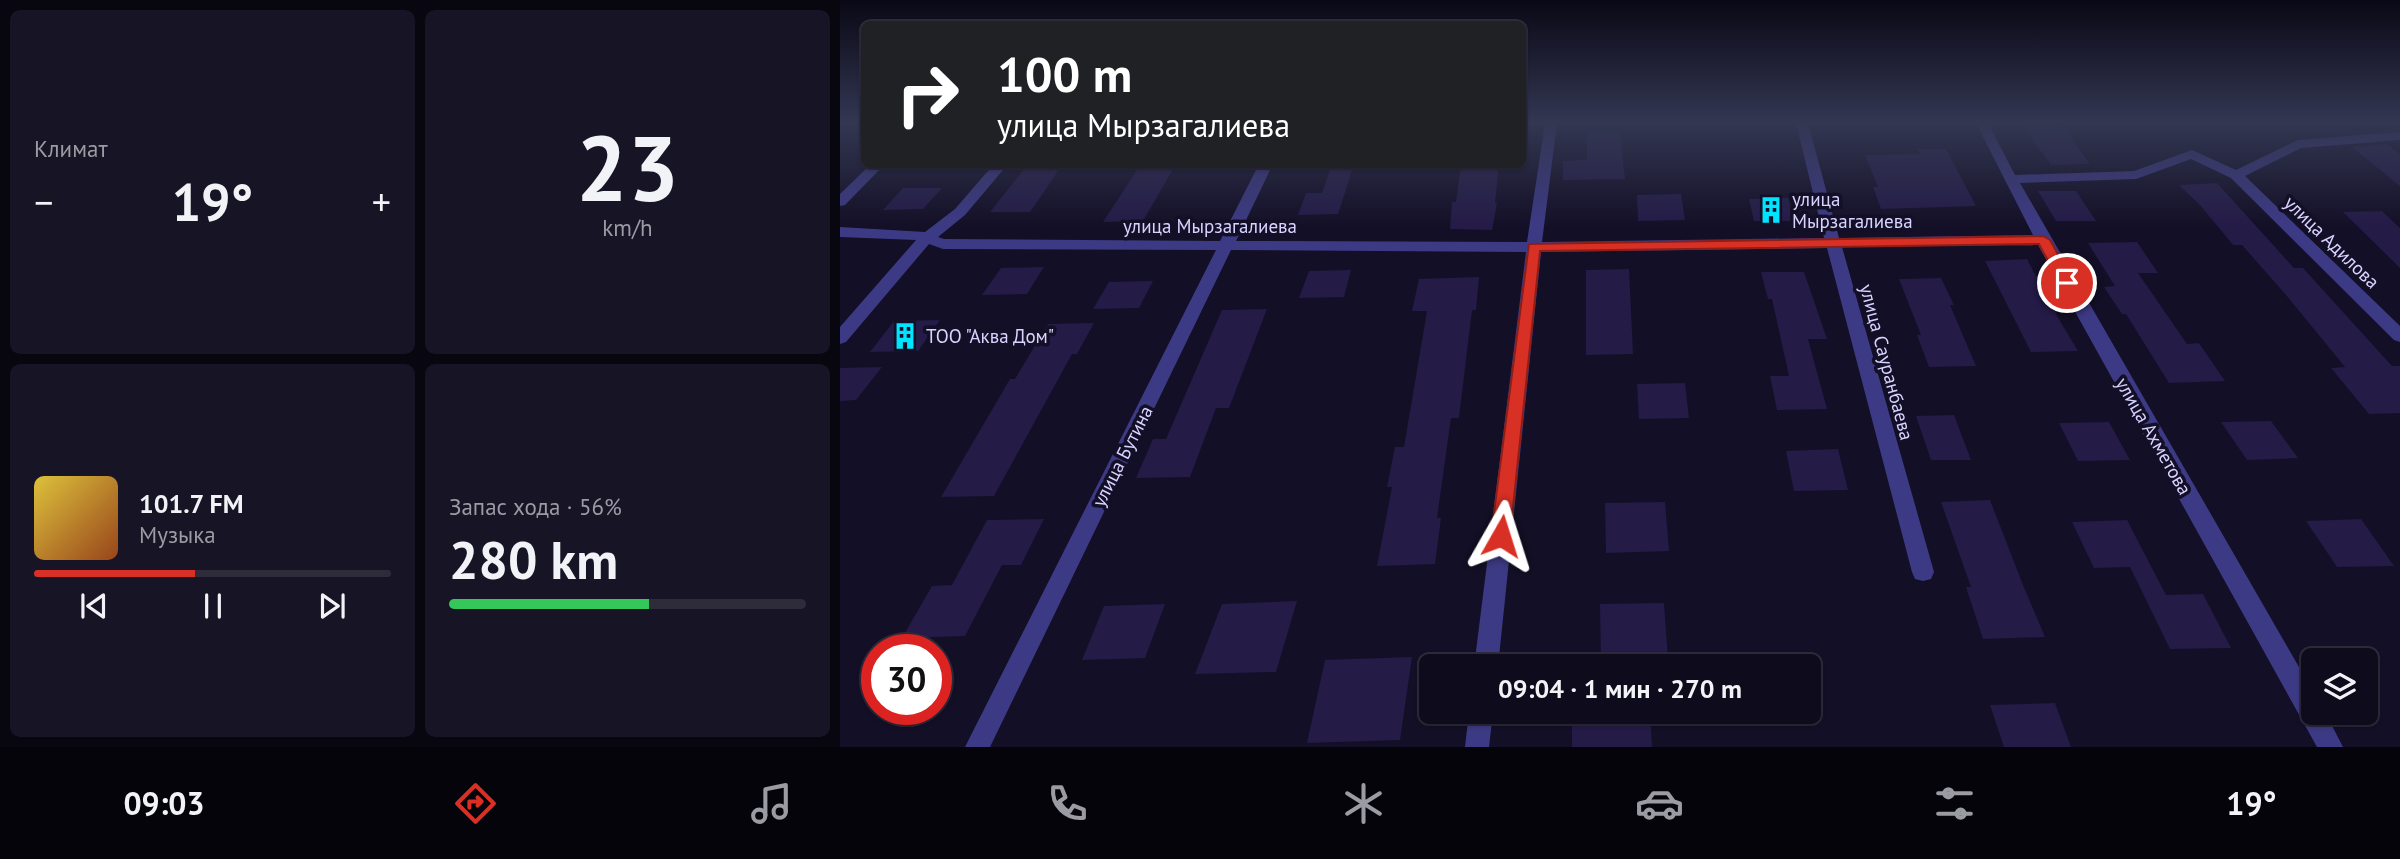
<!DOCTYPE html>
<html lang="ru">
<meta charset="utf-8">
<style>
:root{--surface:#0e0b1c;--page:#171425;--text:#f1f3f6;--muted:#9b9ba3;--line:#2e2b3b;--accent:#d93025}
body{margin:0;font-family:"PT Sans",sans-serif;background:var(--page);color:var(--text);height:100vh;display:flex;flex-direction:column;font-size:26px;white-space:nowrap}
*{box-sizing:border-box;margin:0}
p{font-size:23px;color:var(--muted)}
.icon{flex:none;width:38px;height:38px;fill:none;stroke:currentColor;stroke-width:2;stroke-linecap:round;stroke-linejoin:round}
.map{position:relative;flex:1;overflow:hidden}
.side{display:flex;flex-direction:column;gap:10px;padding:10px;background:#08060f;width:840px}
.side>*{flex:none}
.guide{position:absolute;left:21px;top:21px;width:665px;height:147px;border-radius:10px;box-shadow:0 2px 5px #0004,0 0 0 2px var(--line);background:#202124;color:#fff;overflow:hidden}
.tools{position:absolute;left:1461px;top:648px;display:grid;gap:14px}
.tools a{display:grid;place-items:center;width:77px;height:77px;border-radius:10px;background:var(--surface);box-shadow:0 2px 5px #0004,0 0 0 2px var(--line);font-size:35px}
.speed{position:absolute;left:21px;top:634px;display:flex;gap:14px;font-size:35px;font-weight:700;text-align:center}
.speed>*{display:grid;place-content:center;width:91px;height:91px;border-radius:50%;background:var(--surface);box-shadow:0 2px 5px #0004,0 0 0 2px var(--line);line-height:1}
.speed .limit{border:10px solid #d22;background:#fff;color:#111}
.pin{position:absolute;display:grid;place-items:center;width:60px;height:60px;color:#fff;margin:-30px;border:4px solid #fff;border-radius:50%;box-shadow:0 2px 7px #0007}
.me{position:absolute;width:77px;margin:-38px;rotate:6deg;stroke-linejoin:round;filter:drop-shadow(0 0 5px #0008)}
.turn{display:flex;align-items:center;gap:24px;height:147px;padding:0 21px;font-size:32px}
.turn .icon{width:91px;height:91px;stroke-width:2.5}
.turn b{display:block;font-size:49px;line-height:60px}
.big{font-size:52px;font-weight:700;line-height:1.1}
.side .tile{flex:1;display:flex;flex-direction:column;justify-content:center;gap:10px;min-width:0;padding:0 24px;border-radius:10px;background:var(--page)}
.side .dial{align-items:center;gap:0}
.dial b{font-size:91px;line-height:1}
.song{display:flex;align-items:center;gap:21px}
.cover{width:84px;height:84px;border-radius:10px;background:linear-gradient(135deg,hsl(50 70% 55%),hsl(20 70% 35%))}
.played{height:7px;border-radius:4px;background:linear-gradient(90deg,var(--accent) 45%,var(--line) 45%)}
.keys{display:flex;justify-content:space-around;direction:ltr}
.heat{display:flex;justify-content:space-between;align-items:center;font-size:38px;direction:ltr}
.charge{height:10px;border-radius:5px;background:linear-gradient(90deg,#34c759 56%,var(--line) 0)}
.side .tiles{flex:1;display:grid;gap:10px;grid-template-columns:repeat(2,1fr)}
.trip{position:absolute;left:579px;top:654px;width:402px;height:70px;border-radius:10px;background:var(--surface);box-shadow:0 2px 5px #0004,0 0 0 2px var(--line);font-weight:700;line-height:70px;text-align:center}
.tabs{display:flex;height:112px;justify-content:space-around;align-items:center;background:#06040b;color:var(--muted)}
.tabs .icon{width:49px;height:49px}
.tabs .on{color:var(--accent)}
.tabs b{font-size:32px;color:var(--text)}
main{display:flex;flex:1;min-height:0}
.map>svg:first-child{display:block}
.building{fill:#241b47}
.lines{fill:none;stroke-linecap:round;stroke-linejoin:round}
.minor{fill:#3d3a85;fill-rule:evenodd}
.route{fill:#d93025;stroke:#8d1f18;stroke-width:2}
.labels{text-anchor:middle;stroke-width:7;stroke-linejoin:round;paint-order:stroke}
.poi-label{font-size:19px;fill:#d9d4ff;stroke:#130f26;text-anchor:start}
.street-label{font-size:19px;fill:#d9d4ff;stroke:#130f26}
</style>
<main>
<section class="side">
<div class="tiles">
<div class="tile"><p>Климат</p>
<div class="heat"><a>−</a><b class="big">19°</b><a>+</a></div>
</div>
<div class="tile dial"><b>23</b><p>km/h</p></div>
<div class="tile">
<div class="song"><i class="cover"></i><div><b>101.7 FM</b><p>Музыка</p></div></div>
<div class="played"></div>
<div class="keys"><svg class="icon" aria-label="previous" viewBox="0 0 24 24"><path d="M18 5L8 12l10 7zM5 5v14"/></svg><svg class="icon" aria-label="pause" viewBox="0 0 24 24"><path d="M8 5v14M16 5v14"/></svg><svg class="icon" aria-label="next" viewBox="0 0 24 24"><path d="M6 5l10 7-10 7zM19 5v14"/></svg></div>
</div>
<div class="tile"><p>Запас хода · 56%</p><b class="big">280 km</b><div class="charge"></div></div>
</div>
</section>
<div class="map">
<svg width="1560" height="747" viewBox="0 0 1560 747">
<rect width="100%" height="100%" fill="#130f26"/>
<path class="building" d="M1180 122H1220L1250 164 1211 165Z
M747 132H780L785 179 723 180V161L747 160Z
M1547 144 1560 154V186L1512 147Z
M1077 149H1106L1136 206 1041 209 1033 187H1038L1025 155 1080 154Z
M188 164H223L190 212H150Z
M301 164H336L303 221 263 222Z
M492 164H514L498 214 458 215 466 193H482Z
M621 164H659L655 203H657L652 230 610 229 612 202H616Z
M1377 183 1454 268H1463L1552 366H1560V413L1529 414 1491 368 1505 367 1446 295 1402 245H1393L1360 205 1339 185Z
M63 188H102L83 209 43 210Z
M1198 191H1236L1256 221H1216Z
M841 194 845 220 798 221 797 195Z
M948 198 954 221H914L909 199Z
M1542 211 1560 228V268L1503 212Z
M1297 242 1318 273H1298L1347 344 1359 343 1385 381 1329 383 1286 314H1282L1264 287 1275 286 1248 243Z
M1187 259 1220 321 1238 351 1191 352 1145 261Z
M204 267 187 294 142 295 161 268Z
M789 269 793 354 746 355V270Z
M511 270 504 297 459 298 469 271Z
M921 272H964L987 339H968L987 409 937 410 930 376H949L932 299H928Z
M639 277 636 310H632L619 418H611L597 518H601L595 564 537 566 552 487H547L555 447H564L587 311H572L579 279Z
M1101 278 1114 305H1110L1136 366 1089 367 1077 335H1081L1059 279Z
M313 281 299 308 253 309 269 282Z
M427 309 389 408H376L350 477 296 478 313 439H326L382 310Z
M100 320 78 351 30 352 54 321Z
M254 323 237 354H232L154 496 101 497 170 379H175L208 324Z
M42 367 16 400 0 401V368Z
M845 383 849 418 799 419 797 384Z
M1114 415 1131 460H1091L1076 416Z
M1431 421 1458 458 1407 460 1381 422Z
M1269 422 1290 460 1238 461 1219 423Z
M998 449 1008 490 954 491 946 451Z
M1150 500 1183 585 1205 637 1143 639 1126 587H1131L1101 502Z
M825 502 829 551 766 553 765 503Z
M204 519 181 565H162L125 636 62 638 92 586 112 585 147 520Z
M1521 519 1554 566 1497 567 1466 521Z
M1287 520 1326 595 1363 594 1391 648 1330 649 1290 567 1254 568 1232 522Z
M457 601 436 672 355 674 382 604Z
M824 603 828 660 761 662 760 604Z
M325 604 305 658 242 660 264 606Z
M572 657 560 740 467 743 485 660Z
M1215 703 1231 747H1164L1150 705Z
M732 712H810L812 747H732Z"/>
<g class="lines">
<path class="minor" d="M705 123H717L702 242 984 238 956 123H968L999 238 1193 235 1136 123H1148L1175 175 1294 171 1352 150 1396 170 1458 140 1560 132V140L1461 148 1405 176 1560 326V342L1554 340 1391 178 1351 159 1296 179 1180 183 1474 693V712H1485L1503 747H1477L1198 245 1002 247 1094 572 1091 579 1083 581 1075 579 1072 572 987 248 701 252 658 667H634L686 252 391 250 150 747H125L376 250 103 249 89 244 6 342 0 344V327L76 240 0 237V227L85 232 115 209 154 164H168L125 215 98 237 104 239 380 241 419 164H433L396 241 687 242Z
M31 164H45L5 205 0 206V194Z
M629 712H653L649 747H625Z"/>
</g>
<linearGradient id="sky" x2="0" y2="1"><stop stop-color="#0a0815"/><stop offset="0.54" stop-color="#333752"/><stop offset="1" stop-color="#333752" stop-opacity="0"/></linearGradient>
<rect width="1560" height="227" fill="url(#sky)"/>
<path class="route" d="M1203 236 1210 240 1234 283 1232 287H1222L1199 244 700 251 670 536 667 541 661 544 654 541 651 536 689 244Z"/>
<defs>
<symbol id="building-bare" viewBox="-9 -9 18 18"><path d="M-4-6H4V6H1V3H-1V6H-4ZM-2.5-4.3h1.7v1.8h-1.7ZM.8-4.3h1.7v1.8H.8ZM-2.5-1h1.7V.8h-1.7ZM.8-1h1.7V.8H.8Z" fill="#00e5ff" stroke="#130f26" stroke-width="2.5" paint-order="stroke"/></symbol>
</defs>
<g fill-rule="evenodd">
<use href="#building-bare" x="912" y="191" width="38" height="38"/>
<use href="#building-bare" x="46" y="317" width="38" height="38"/>
</g>
<g class="labels">
<g class="poi-label">
<text x="952" y="206">улица<tspan x="952" dy="22">Мырзагалиева</tspan></text>
<text x="86" y="343">ТОО "Аква Дом"</text>
</g>
<g class="street-label">
<text x="370" y="233">улица Мырзагалиева</text>
<text transform="translate(1492 242) rotate(44)" y="7">улица Адилова</text>
<text transform="translate(1047 362) rotate(75)" y="7">улица Сауранбаева</text>
<text transform="translate(1314 436) rotate(60)" y="7">улица Ахметова</text>
<text transform="translate(282 456) rotate(-63)" y="7">улица Бутина</text>
</g>
</g>
</svg>
<div class="tools">
<a><svg class="icon" aria-label="layers" viewBox="0 0 24 24"><path d="M12 4l9 5-9 5-9-5zM3 14l9 5 9-5"/></svg></a>
</div>
<div class="speed"><div class="limit">30</div></div>
<div class="pin" style="left:1227px;top:283px;background:#d93025"><svg class="icon" aria-label="arrive" viewBox="0 0 24 24"><path d="M6 21V4h12l-3 4 3 4H6"/></svg></div>
<svg class="me" style="left:661px;top:536px" viewBox="-20 -20 40 40"><path d="M0-17L14 15 0 8-14 15z" fill="#d93025" stroke="#fff" stroke-width="4"/></svg>
<div class="trip">09:04 · 1 мин · 270 m</div>
<div class="guide">
<div class="turn"><svg class="icon" aria-label="right" viewBox="0 0 24 24"><path d="M7 20v-9h11M14 6l5 5-5 5"/></svg><div><b>100 m</b>улица Мырзагалиева</div></div>
</div>
</div>
</main>
<nav class="tabs">
<b>09:03</b>
<svg class="icon on" aria-label="directions" viewBox="0 0 24 24"><path d="M12 3l9 9-9 9-9-9zM9 14v-3h6M13 9l2 2-2 2"/></svg>
<svg class="icon" aria-label="music" viewBox="0 0 24 24"><path d="M9 18V5l10-2v13"/><circle cx="6" cy="18" r="3"/><circle cx="16" cy="16" r="3"/></svg>
<svg class="icon" aria-label="phone" viewBox="0 0 24 24"><path d="M5 4h4l2 5-3 2q2 4 5 5l2-3 5 2v4C11 20 4 13 5 4z"/></svg>
<svg class="icon" aria-label="climate" viewBox="0 0 24 24"><path d="M12 3v18M4 7l16 10M4 17L20 7"/></svg>
<svg class="icon" aria-label="car" viewBox="0 0 24 24"><path d="M5 17H2v-5l4-1 3-4h7l3 4 3 1v5h-3M9 17h6M6 11h13"/><circle cx="7" cy="17" r="2"/><circle cx="17" cy="17" r="2"/></svg>
<svg class="icon" aria-label="filters" viewBox="0 0 24 24"><path d="M4 7h16M4 17h16"/><circle cx="9" cy="7" r="2"/><circle cx="15" cy="17" r="2"/></svg>
<b>19°</b>
</nav>
